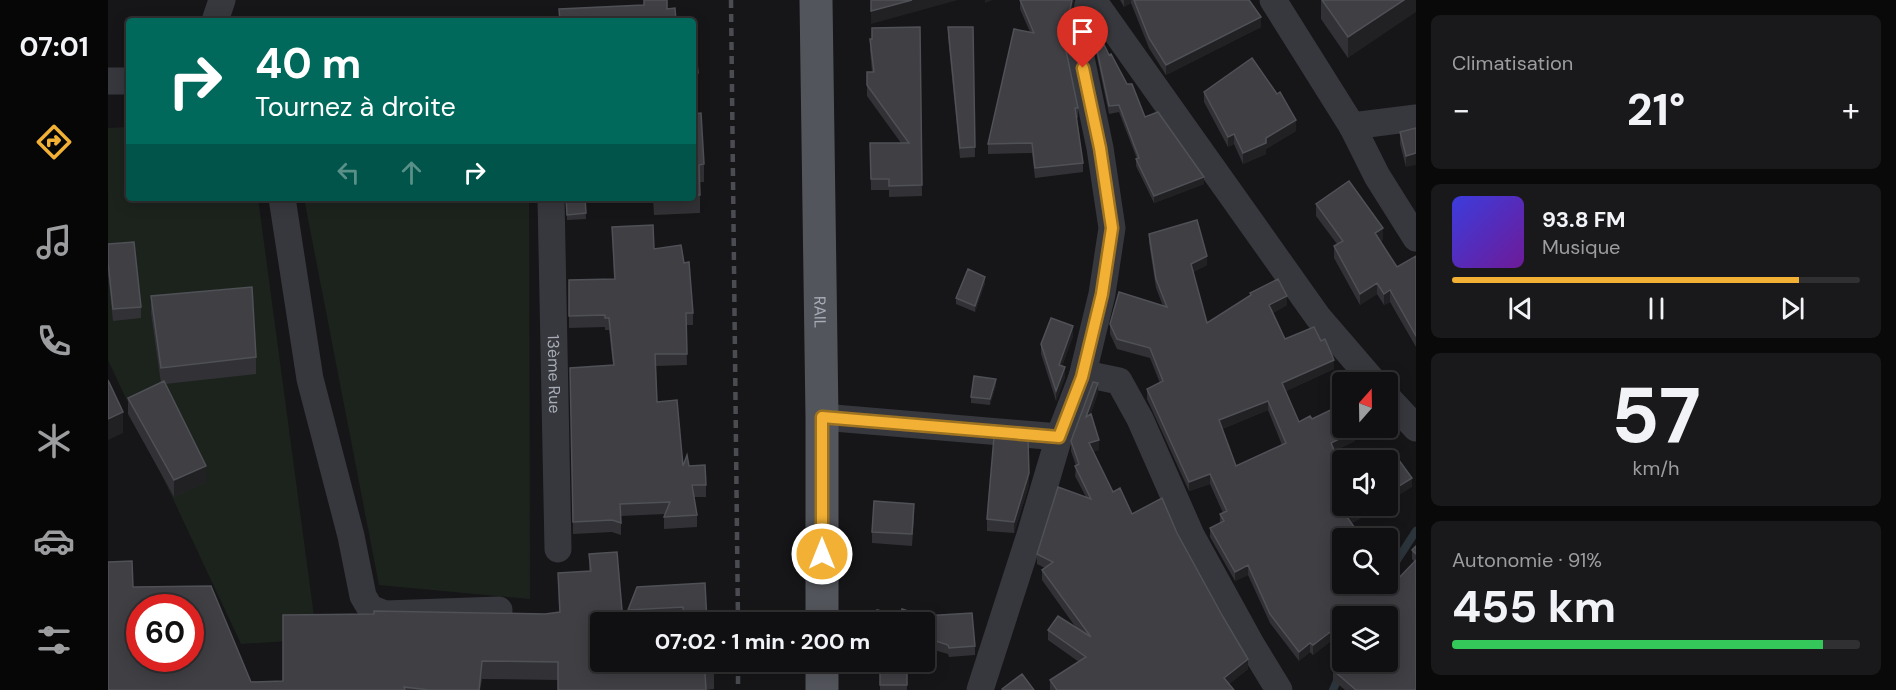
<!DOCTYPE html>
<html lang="fr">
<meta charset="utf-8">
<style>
:root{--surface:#101012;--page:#19191b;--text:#f1f3f6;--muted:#9c9d9f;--line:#303032;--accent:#f2b134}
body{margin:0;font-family:"DM Sans",sans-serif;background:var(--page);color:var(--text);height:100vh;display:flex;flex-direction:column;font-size:22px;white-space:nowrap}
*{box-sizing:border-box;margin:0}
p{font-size:20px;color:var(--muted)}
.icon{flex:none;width:33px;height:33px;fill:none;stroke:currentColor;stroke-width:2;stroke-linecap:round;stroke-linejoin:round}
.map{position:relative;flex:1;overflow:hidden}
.drawer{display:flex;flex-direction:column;gap:15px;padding:15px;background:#09090a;width:480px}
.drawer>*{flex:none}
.top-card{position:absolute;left:18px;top:18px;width:570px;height:183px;border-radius:6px;box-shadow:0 3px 15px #0003,0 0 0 2px var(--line);background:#00695c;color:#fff;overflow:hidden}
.needle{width:39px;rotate:20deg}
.tools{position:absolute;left:1224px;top:372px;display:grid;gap:12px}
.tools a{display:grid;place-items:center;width:66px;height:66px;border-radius:6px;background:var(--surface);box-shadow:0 3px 15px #0003,0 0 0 2px var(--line);font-size:30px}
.speed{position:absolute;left:18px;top:594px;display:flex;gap:12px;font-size:30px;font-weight:700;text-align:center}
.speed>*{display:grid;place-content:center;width:78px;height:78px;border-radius:50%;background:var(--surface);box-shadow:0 3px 15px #0003,0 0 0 2px var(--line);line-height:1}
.speed .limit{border:9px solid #d22;background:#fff;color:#111}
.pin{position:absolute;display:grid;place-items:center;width:51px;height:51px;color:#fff;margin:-62px -26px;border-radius:50% 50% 50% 0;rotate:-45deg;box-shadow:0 0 6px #0007}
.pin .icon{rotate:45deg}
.me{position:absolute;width:66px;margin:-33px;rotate:0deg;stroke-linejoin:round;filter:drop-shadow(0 0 4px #0008)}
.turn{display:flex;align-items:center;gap:21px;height:126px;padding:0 30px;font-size:27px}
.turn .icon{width:78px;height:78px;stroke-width:2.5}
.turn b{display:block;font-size:42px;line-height:51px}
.lanes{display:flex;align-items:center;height:57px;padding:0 30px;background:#0003;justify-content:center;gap:30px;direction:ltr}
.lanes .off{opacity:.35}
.big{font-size:45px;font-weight:700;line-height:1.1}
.drawer .widget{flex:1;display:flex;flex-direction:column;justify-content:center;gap:9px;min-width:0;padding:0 21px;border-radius:9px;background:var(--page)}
.drawer .dial{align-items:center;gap:0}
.dial b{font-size:78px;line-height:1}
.song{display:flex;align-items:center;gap:18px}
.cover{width:72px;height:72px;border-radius:9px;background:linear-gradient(135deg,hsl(240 70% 55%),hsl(280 70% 35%))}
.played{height:6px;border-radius:3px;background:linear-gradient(90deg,var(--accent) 85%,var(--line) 85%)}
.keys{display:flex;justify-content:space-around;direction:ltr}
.heat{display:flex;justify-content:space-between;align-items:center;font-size:33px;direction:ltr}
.charge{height:9px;border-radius:4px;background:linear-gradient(90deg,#34c759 91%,var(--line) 0)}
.trip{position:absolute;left:482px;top:612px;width:345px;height:60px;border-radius:6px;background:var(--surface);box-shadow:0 3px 15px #0003,0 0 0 2px var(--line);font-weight:700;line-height:60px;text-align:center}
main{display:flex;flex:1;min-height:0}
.tabs{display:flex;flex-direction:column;width:108px;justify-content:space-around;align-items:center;background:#060607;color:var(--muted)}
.tabs .icon{width:42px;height:42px}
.tabs .on{color:var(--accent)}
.tabs b{font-size:27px;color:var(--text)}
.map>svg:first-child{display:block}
.green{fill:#1c231d}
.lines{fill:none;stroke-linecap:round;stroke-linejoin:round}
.stream{stroke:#2c353c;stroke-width:8}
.minor{stroke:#37383d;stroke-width:27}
.major{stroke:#53555c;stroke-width:33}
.rail{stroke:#4a4c52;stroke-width:4.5;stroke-dasharray:8 6;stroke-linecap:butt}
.wall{fill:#323236;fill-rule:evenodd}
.shaded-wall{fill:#212124}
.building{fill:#3f3f44;stroke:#4f5156;stroke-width:1.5;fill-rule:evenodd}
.route-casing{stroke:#9d7322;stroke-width:15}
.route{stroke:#f2b134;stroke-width:10}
.labels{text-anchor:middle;stroke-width:6;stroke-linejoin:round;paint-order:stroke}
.street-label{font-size:16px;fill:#a8adb8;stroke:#111113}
</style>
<main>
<nav class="tabs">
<b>07:01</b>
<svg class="icon on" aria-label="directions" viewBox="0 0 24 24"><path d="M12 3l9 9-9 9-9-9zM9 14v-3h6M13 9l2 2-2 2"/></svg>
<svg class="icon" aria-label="music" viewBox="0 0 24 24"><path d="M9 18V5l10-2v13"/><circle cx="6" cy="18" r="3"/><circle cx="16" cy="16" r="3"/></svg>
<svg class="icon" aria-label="phone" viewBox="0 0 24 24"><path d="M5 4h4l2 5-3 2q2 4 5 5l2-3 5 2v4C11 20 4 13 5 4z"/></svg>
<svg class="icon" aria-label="climate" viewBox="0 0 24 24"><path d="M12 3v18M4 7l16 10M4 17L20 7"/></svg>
<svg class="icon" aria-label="car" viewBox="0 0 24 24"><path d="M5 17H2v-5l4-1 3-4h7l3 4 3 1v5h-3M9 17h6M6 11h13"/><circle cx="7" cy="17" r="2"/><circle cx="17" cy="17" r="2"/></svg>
<svg class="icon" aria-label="filters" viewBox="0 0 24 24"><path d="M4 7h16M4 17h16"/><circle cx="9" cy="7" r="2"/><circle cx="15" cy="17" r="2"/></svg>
</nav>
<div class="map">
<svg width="1308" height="690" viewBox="0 0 1308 690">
<rect width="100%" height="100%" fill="#161618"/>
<path class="green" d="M21 127V198H150L209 639 133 644 0 360V128Z
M196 198H421L422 599 271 585Z"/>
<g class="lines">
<path class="stream" d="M1280 574 1308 531
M1225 690 1237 662"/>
<g class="minor">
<path d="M985 0 1210 317 1266 382"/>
<path d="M1165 0 1244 126 1269 176 1308 238"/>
<path d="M107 21 114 0"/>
<path d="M0 81H21"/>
<path d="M1244 126 1308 118"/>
<path d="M174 198 202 379 243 536 255 596 262 608 277 614 391 610"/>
<path id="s1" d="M443 198 450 549"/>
<path d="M974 377 987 376 1011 381 1032 419 1083 535 1143 644 1171 690"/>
<path d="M1280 398 1308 428"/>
<path d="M714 417 951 437"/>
<path d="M872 690 922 535 951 437 974 377 994 294 1004 228 992 148 971 48 981 0"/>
</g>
<g class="major">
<path id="s2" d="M708 0 714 417V622"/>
<path d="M714 662V690"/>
</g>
<path class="rail" d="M623 0 630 622
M630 662V690"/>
</g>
<path class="wall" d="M912 0H966L957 46 970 108V118H969L975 163V172L927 178 924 153 880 154V144L922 32 912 9Z
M1012 0H1141L1153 27 1058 75 1041 48 1023 3 1016 7Z
M1213 0H1308L1240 58 1213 19Z
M812 27 814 196 781 197V190H763L762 143H793L759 96V72H764L762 50V39H764V28Z
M840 27H865L867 157 852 158 840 38Z
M585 36 590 73V91L585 92Z
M987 41 1001 55 1037 117 1096 184 1046 203 1028 166V159H1029L1011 112 1001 114 987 48Z
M1096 92 1188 131 1158 149V154L1135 164 1126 144 1120 147 1096 102Z
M585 114 596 164V182H592V213L546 215 545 198H585Z
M1308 128 1298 167 1292 144V132Z
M458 198H477L478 219 459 220Z
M1208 204 1275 240 1272 241 1289 267 1308 256V347L1282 302 1276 305 1269 294 1252 305 1226 258V246L1229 244 1208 216Z
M504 227 546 249 585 313V325H578L579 365 548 366 549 402 575 466H581L598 485V497H586L589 515V527L556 529V517L557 514 513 516V535L504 532 465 534 462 368 505 366 501 330H497V327L461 328V280L506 279Z
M1041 234 1099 265 1085 272 1099 323 1142 296V293L1179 305 1165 313 1177 339 1226 369 1178 391 1191 422 1204 419 1247 441 1226 451 1234 506H1274L1244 523 1234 538 1283 586 1307 562 1304 559V550L1308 546V690H1237L1225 680V670L1280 662V616H1234V632L1205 655 1202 652 1191 661 1162 623 1140 575 1127 581 1102 537V528L1112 523V514L1115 513 1102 484 1081 491 1039 399V389L1052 383 1042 358 1009 349 1002 334V324L1055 306 1048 288 1041 243ZM1160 410 1174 445 1128 466 1114 429Z
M0 244 33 307V318L5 321 0 274Z
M877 283 867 312 848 304V298Z
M43 296 148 357V374L57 384 98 482 66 497 20 414V398L53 383 43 313Z
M965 336 954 366 957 377 948 401 933 354V344Z
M888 385 882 405 863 403V397Z
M990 393 982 415 991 450 985 451 1005 492 1024 514 1069 533 1140 669 1121 684 1126 690H942V680L971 662 940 640V630L969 629 934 580V570L937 568 929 564V554L978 497 967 476 968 466 963 451V441Z
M921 485 906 533 879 531V519Z
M806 515 804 546 764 543V532Z
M481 554 492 662 606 672V689L598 690 450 680 374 679 372 690H0L25 587 143 682 175 681 437 614 451 613 450 573 481 571Z
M597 583 599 622H520V610Z
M816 622 867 646V655L841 657 840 654 816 647Z
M772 662H799V690H772Z"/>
<path class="shaded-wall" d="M804 0H850L763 24V11Z
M877 0H885L877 3Z
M964 0H966L956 51V41Z
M1016 0H1023V3L1016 7Z
M1296 0H1308V12L1240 58V37Z
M1153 17V27L1058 75V65Z
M1188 120V131L1158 149V154L1135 164V153Z
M1126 134V144L1120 147V137Z
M1308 153V165L1298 167V156Z
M1096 177V184L1046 203V196Z
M1275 228V240L1267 244V233Z
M1099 256V265L1083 273V264Z
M877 277V283L867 312V306Z
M1269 283V294L1252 305V294Z
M1282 290V302L1276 305V294Z
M1179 296V305L1161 315V305Z
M965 326V336L951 375V365Z
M1226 360V369L1174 393V383Z
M957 367V377L948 401V391Z
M888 379V385L882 405V399Z
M990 383V393L978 427V417Z
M1160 401V410L1111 430V420Z
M15 412V433L0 440V419Z
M1247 431V441L1223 453V443Z
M991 440V450L981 453V443Z
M98 466V482L66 497V480Z
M921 473V485L906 533V522Z
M1102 474V484L1081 491V482Z
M1304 478V487L1280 502V493Z
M1258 506H1274L1239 526V517Z
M1140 565V575L1127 581V572Z
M1234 623V632L1205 655V645Z
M1202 643V652L1191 661V652Z
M1140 659V669L1116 688V678Z"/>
<path class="building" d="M536 0H559V9L567 8 568 21H452L451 9 536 5Z
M763 0H804L763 11Z
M912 0H964L956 41 970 108H967L975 163 927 168 924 143 880 144 906 29 926 33Z
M1026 0H1141L1153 17 1058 65 1041 38Z
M1214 0H1296L1240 37Z
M812 27 814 185 781 186V179H763L762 143H801L759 85V72H766L762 39H764V28Z
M840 27H865L867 147 852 148Z
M991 34 1001 55 1003 54 1019 84H1024L1037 117 1050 112 1096 177 1046 196 1028 159 1031 158 1011 105 1001 106 987 41 988 35Z
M585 36H586L590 73 585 74Z
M1144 58 1169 94 1172 92 1188 120 1158 138V143L1135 153 1126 134 1120 137 1096 92Z
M593 113 596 164 591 165 592 195H585V114Z
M1308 128V153L1298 156 1292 132Z
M1241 181 1275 228 1267 233 1289 267 1308 256V336L1282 290 1276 294 1269 283 1252 294 1226 246 1235 241 1208 204Z
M458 198H477L478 213 459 215Z
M1089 220 1099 256 1083 264 1099 323 1143 295 1142 293 1170 279 1179 296 1161 305 1177 339 1206 327 1213 341 1217 339 1226 360 1174 383 1191 422 1202 416 1204 419 1233 405 1234 407V428H1245L1247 431 1223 443 1234 468V506H1258L1239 517 1254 538H1234V584H1280V582L1283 586 1308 560V690H1248L1225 670 1235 662H1280V616H1252L1248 612 1243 616H1234V623L1205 645 1202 643 1191 652 1162 614 1140 565 1127 572 1102 528 1116 521 1112 514 1119 511 1102 474 1081 482 1039 389 1055 381 1042 348 1009 339 1002 324 1011 292 1059 307 1048 279 1041 234ZM1160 401 1178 443 1128 466 1111 420Z
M545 225 546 249 573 245 576 263 581 262 585 313H578L579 354H547L549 402 569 400 575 466 579 455 581 466 597 465 598 485H584L589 515 556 517 562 502 512 504 513 523 504 520 465 522 462 368 506 365 501 318H497V315L461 316V280L507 279 504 227Z
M26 242 33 307 5 309 0 262V244Z
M860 269 877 277 867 306 848 298Z
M144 287 148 357 53 368 43 296Z
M943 318 965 326 951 365 957 367 948 391 933 344Z
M866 376 888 379 882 399 863 397Z
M0 380 15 412 0 419Z
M56 381 98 466 66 480 20 398Z
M985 382 990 383 978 417 983 414 991 440 981 443 1005 492 1012 488 1024 514 1054 498 1069 533 1115 617 1140 659 1116 678 1126 690H949L942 680 978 657 940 630 950 616 983 637 934 570 945 562 929 554 950 487 983 499 967 466 971 464 963 441Z
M886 437 920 440 921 473 906 522 879 519Z
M1285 452 1304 478 1280 493V460H1274Z
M766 501 806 504 804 534 764 532Z
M1308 546V554L1304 550Z
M509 552 515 622H492V662H605L606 672 597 673 598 690H450V662L374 661 371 690H321L296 687 297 690H0V562L24 561 25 587 103 586 143 682 175 681V615L266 614V611L437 614 452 612 450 573 483 571 481 554ZM32 608H82V658H32Z
M597 583 599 622H576L575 607 520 610 529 587Z
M794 609 815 616 864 613 867 646 841 648 840 645 816 637V622H767L769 610 792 615Z
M772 662H799V685H772Z
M914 674 926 690H895L894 689Z"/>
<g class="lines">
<defs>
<path id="route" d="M714 554V417L951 437 974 377 994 294 1004 228 992 148 975 68"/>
</defs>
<use href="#route" class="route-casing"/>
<use href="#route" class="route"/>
</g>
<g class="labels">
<g class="street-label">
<text dy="6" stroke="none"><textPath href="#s2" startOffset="312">RAIL</textPath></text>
<text dy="6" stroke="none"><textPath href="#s1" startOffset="176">13ème Rue</textPath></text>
</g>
</g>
</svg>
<div class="tools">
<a><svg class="needle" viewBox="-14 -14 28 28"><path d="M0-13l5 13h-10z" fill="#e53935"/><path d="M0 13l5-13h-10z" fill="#9c9d9f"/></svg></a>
<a><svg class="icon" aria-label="sound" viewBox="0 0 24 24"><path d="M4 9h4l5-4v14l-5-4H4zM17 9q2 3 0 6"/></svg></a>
<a><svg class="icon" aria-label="search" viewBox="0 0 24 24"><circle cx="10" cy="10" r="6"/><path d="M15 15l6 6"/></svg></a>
<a><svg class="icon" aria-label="layers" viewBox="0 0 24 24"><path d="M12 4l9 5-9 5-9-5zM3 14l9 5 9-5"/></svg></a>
</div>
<div class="speed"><div class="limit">60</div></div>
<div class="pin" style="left:975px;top:68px;background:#d93025"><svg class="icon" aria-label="arrive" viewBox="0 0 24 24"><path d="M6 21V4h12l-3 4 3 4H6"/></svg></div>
<svg class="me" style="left:714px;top:554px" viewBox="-20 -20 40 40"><circle r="17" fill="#f2b134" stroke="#fff" stroke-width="3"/><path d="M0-11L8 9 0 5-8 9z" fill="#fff"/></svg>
<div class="trip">07:02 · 1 min · 200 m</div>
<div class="top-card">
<div class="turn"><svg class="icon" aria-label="right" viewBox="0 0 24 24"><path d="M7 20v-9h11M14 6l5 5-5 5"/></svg><div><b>40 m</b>Tournez à droite</div></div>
<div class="lanes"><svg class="icon off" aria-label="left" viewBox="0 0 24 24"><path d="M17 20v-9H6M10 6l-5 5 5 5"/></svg><svg class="icon off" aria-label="ahead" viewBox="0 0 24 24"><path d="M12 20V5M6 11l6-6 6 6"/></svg><svg class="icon" aria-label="right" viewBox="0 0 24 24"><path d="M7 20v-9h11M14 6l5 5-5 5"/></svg></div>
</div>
</div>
<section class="drawer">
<div class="widget"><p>Climatisation</p>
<div class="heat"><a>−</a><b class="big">21°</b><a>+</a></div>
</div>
<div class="widget">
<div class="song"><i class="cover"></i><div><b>93.8 FM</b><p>Musique</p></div></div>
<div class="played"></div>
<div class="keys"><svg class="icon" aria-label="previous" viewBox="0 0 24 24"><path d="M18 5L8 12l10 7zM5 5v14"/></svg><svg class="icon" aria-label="pause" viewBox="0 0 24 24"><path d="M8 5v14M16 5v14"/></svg><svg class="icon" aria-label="next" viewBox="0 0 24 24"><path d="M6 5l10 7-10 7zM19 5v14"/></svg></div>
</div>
<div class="widget dial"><b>57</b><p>km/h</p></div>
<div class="widget"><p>Autonomie · 91%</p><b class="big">455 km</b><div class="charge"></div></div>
</section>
</main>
